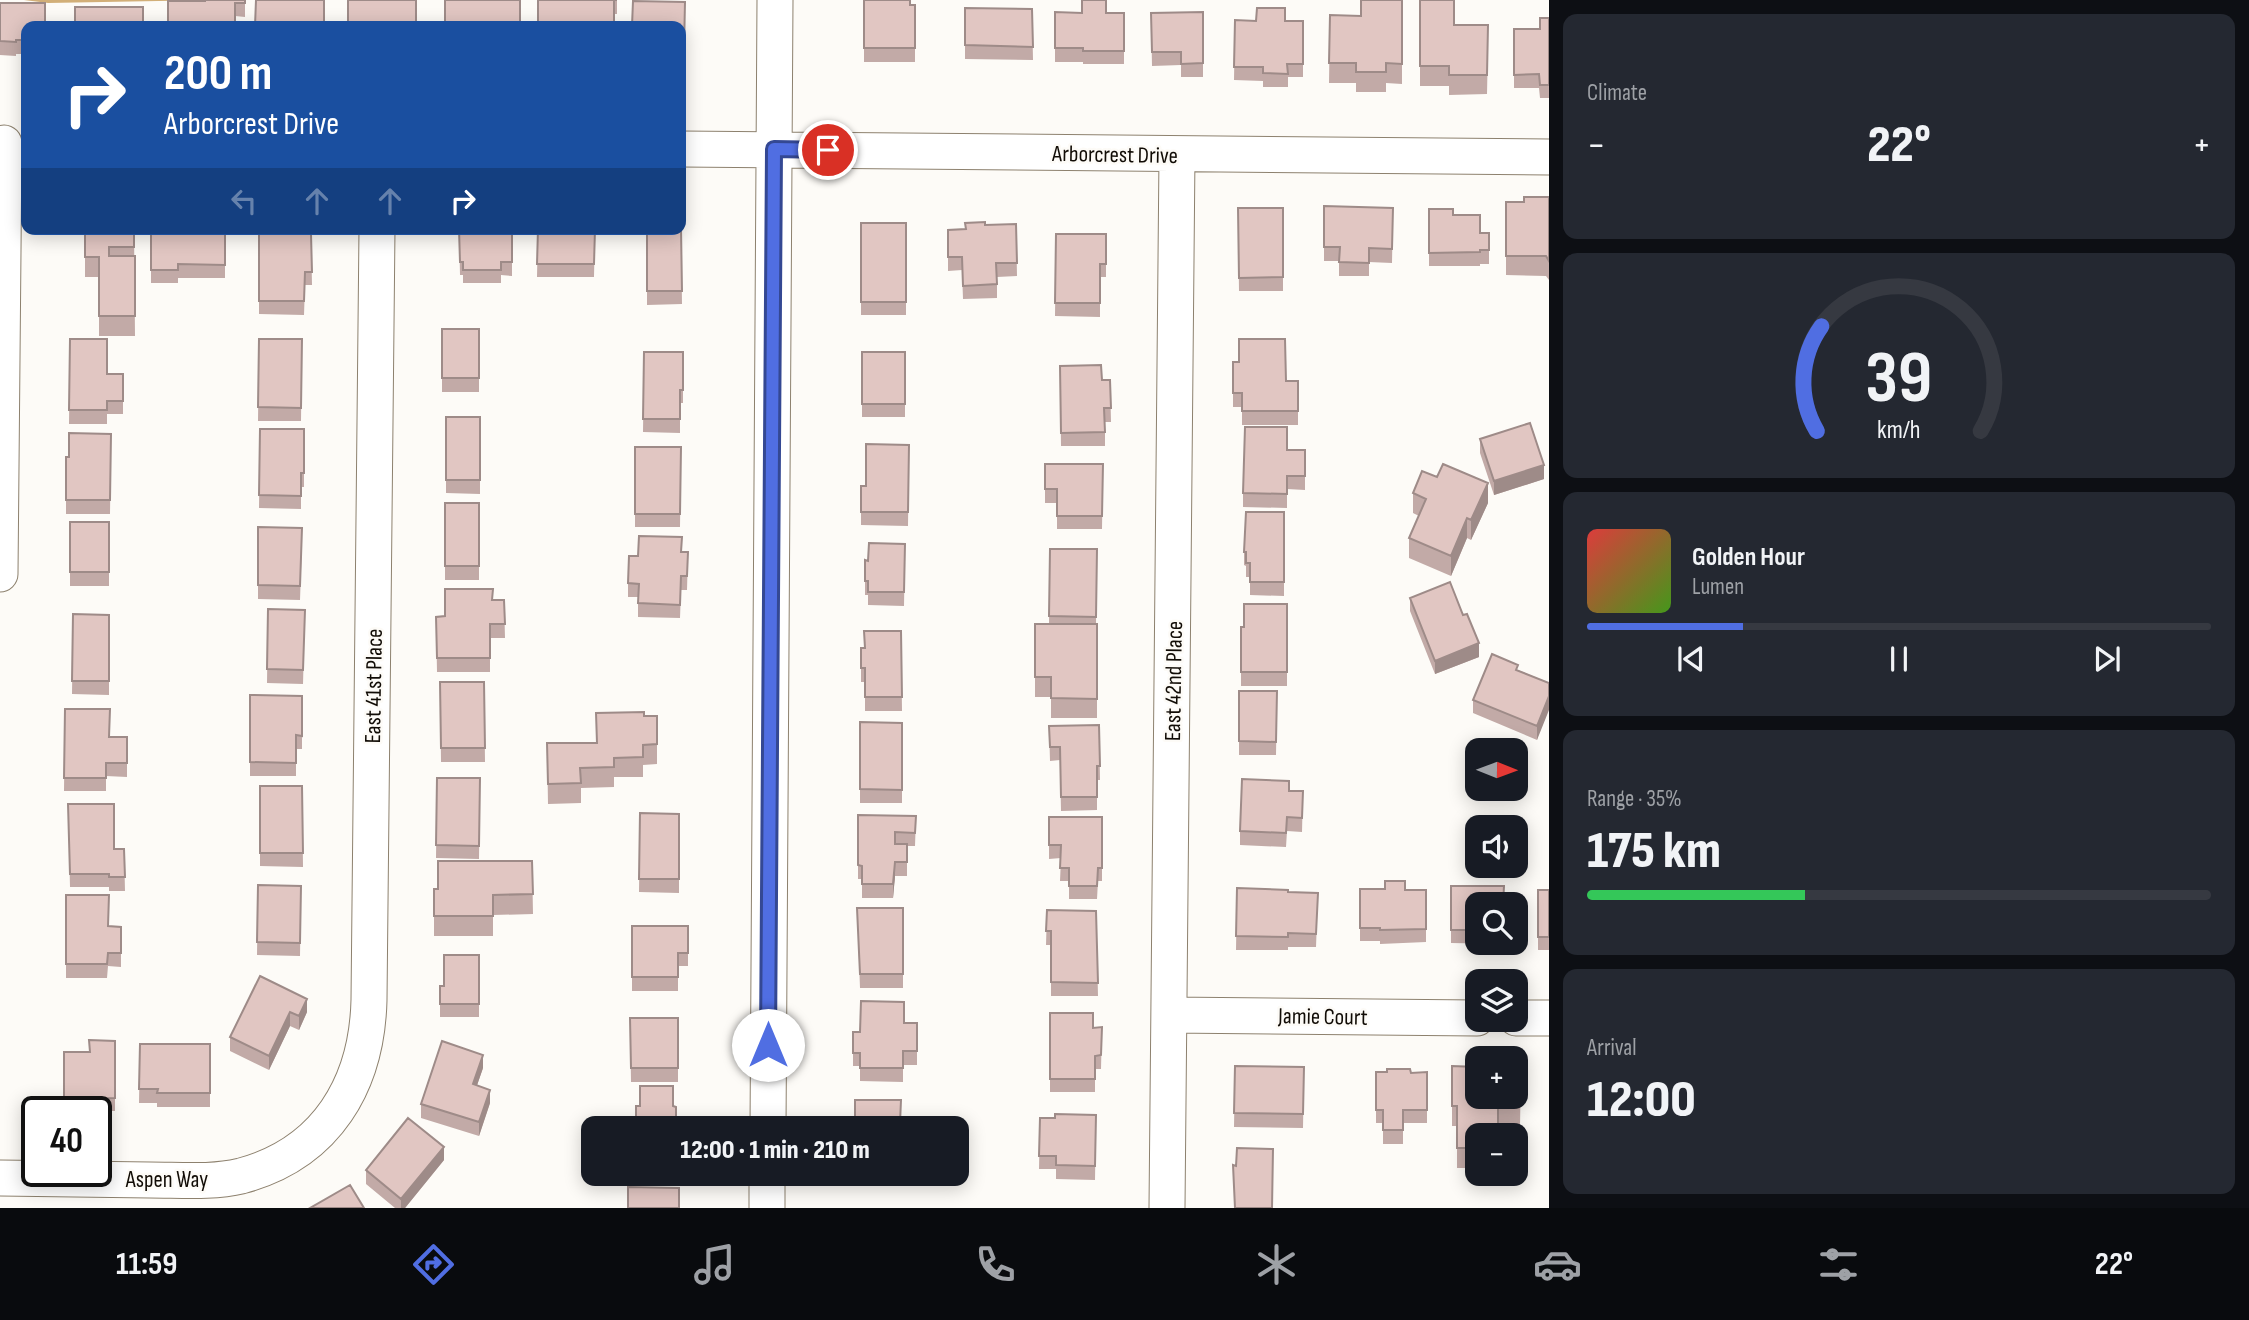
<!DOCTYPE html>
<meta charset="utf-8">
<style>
:root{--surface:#171b24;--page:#242831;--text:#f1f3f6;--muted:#9ea1a6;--line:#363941;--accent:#506ee2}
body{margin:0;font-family:"Sofia Sans Condensed",sans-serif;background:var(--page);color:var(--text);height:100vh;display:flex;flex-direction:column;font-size:26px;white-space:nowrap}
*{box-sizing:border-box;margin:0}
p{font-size:23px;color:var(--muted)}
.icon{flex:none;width:38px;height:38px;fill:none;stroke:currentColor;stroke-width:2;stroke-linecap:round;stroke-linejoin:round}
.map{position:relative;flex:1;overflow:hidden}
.side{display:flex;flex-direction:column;gap:14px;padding:14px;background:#0d0f14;width:700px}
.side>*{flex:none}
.top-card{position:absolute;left:21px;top:21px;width:665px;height:214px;border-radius:14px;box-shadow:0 4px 18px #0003;background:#1a4fa0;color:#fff;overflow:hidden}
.needle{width:46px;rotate:91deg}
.tools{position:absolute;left:1465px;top:738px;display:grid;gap:14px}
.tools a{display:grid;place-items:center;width:63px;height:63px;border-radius:14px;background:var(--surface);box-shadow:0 4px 18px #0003;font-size:35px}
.speed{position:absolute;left:21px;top:1096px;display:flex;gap:14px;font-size:35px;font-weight:700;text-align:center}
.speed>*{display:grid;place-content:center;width:91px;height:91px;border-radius:50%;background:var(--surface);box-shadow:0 4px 18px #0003;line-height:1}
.speed .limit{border:4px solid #111;border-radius:10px;background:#fff;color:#111}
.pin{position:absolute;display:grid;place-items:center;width:60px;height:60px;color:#fff;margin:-30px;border:4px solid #fff;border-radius:50%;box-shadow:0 2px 7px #0007}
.me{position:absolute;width:77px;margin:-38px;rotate:0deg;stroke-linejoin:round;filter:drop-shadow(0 0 5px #0008)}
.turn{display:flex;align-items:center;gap:24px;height:147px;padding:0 28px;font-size:32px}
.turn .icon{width:91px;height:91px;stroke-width:2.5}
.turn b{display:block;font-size:49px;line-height:60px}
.lanes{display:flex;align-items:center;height:66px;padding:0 28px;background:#0003;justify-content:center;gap:35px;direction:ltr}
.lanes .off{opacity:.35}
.big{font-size:52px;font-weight:800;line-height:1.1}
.side .widget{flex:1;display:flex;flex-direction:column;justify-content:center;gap:10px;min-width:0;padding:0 24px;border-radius:14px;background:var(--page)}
.side .dial{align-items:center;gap:0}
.dial svg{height:182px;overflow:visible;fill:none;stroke:var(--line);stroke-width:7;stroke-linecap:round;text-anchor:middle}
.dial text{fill:var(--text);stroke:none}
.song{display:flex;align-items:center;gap:21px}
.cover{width:84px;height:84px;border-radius:10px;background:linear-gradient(135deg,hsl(0 70% 55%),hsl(100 70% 35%))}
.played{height:7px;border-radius:4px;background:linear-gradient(90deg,var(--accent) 25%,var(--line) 25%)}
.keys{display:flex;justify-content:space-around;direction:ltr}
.heat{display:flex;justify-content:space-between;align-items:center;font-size:38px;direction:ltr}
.charge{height:10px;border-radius:5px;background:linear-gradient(90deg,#34c759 35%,var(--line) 0)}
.trip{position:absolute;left:581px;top:1116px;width:388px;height:70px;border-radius:14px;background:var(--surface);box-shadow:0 4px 18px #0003;font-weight:800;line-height:70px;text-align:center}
.menu{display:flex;height:112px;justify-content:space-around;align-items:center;background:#090b0e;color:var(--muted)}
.menu .icon{width:49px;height:49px}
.menu .on{color:var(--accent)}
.menu b{font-size:32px;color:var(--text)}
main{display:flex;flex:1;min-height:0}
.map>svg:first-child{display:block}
.forest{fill:#d2af78}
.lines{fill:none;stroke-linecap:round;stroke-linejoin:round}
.minor-casing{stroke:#8d816e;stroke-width:37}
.minor{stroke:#fff;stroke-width:35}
.wall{fill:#c2aaa7}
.shaded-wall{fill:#9e8b88}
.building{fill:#e1c6c2;stroke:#9e8b88;stroke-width:2}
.route-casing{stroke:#344893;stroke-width:18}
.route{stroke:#506ee2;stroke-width:12}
.labels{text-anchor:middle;stroke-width:5;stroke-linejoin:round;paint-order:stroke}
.street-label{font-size:23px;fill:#110c06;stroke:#fdfbf7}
</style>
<main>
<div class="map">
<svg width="1549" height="1208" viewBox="0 0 1549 1208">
<rect width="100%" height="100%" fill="#fdfbf7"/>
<path class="forest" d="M24 0H214L48 3Z"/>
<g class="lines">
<defs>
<path id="minor" d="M681 149 1549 157
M0 574 4 143
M1169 1015 1477 1018
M1516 1018H1549
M768 1129 775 0
M0 1178C50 1179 100 1179 150 1180 180 1180 212 1183 241 1176 327 1153 367 1084 369 1000L377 229
M767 1208V1174
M1167 1208 1177 155"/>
</defs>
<use href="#minor" class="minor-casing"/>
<use href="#minor" class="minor"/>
</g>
<path class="wall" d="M245 0V17L235 16 168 1Z
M538 0H617V14H614Z
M864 0 915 5V62H864Z
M1402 0V84L1386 83V92H1356V83H1329L1330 15 1361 16Z
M1420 0 1454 25 1488 45 1487 94 1449 95V86H1420Z
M685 2 684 62H681V26Z
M0 3 26 26V54H16V56L0 55Z
M965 8 1032 9 1033 60 965 59Z
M1055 12 1124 13V64H1083V62H1055Z
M1203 12V77H1181V65L1152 66 1151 13Z
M1549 18V98H1540L1539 88H1514V29H1540Z
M1235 20 1303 21V77H1288V87H1263V81L1234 80Z
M1549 197V280L1546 276 1506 275V202H1524Z
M1324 206 1393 208 1392 263 1369 262V276H1339V261H1324Z
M1238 208H1283V291H1239Z
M1429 209 1453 215 1480 233H1489V264H1480V266H1429Z
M861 223H906V315H861Z
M1016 224 1017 276 997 277V298L963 299 962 270 948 271V230L965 229 985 225Z
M681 228 682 304 647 305V229Z
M85 229H134L135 336H99V277H85Z
M151 229H225V278H178V283H151Z
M459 229H512V276L501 275V283H463V275H460Z
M538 229H595L594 277H537Z
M259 234H311L312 285H305L304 315 259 314Z
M1056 234H1106V277H1100V317L1055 316Z
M442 329H479V392H442Z
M70 339 107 374H123V414H107V424H69Z
M259 339H302L301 421H258Z
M644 352H683V403H680V433L643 432Z
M862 352H905V417H862Z
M1233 362 1286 381H1298V425H1242V407H1233Z
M1060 366 1102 380H1110L1111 422H1105V446H1061Z
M446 417H480V494L446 493Z
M260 429H304V487H301V509L259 508Z
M111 434 110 514H66V457H69Z
M1480 439 1544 479 1494 495 1480 453Z
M909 445 908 526 861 525V486H866Z
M635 447H681L680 527H635Z
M1287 450H1305V490L1287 489V508L1243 507V493Z
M1045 464H1103L1102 529H1057V503H1045Z
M1437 477 1488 503 1471 540 1467 538 1451 576 1409 558V538L1419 516 1413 513V493Z
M445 503H479V580H445Z
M1284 512V596L1250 595V577H1246V566L1244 565V552Z
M70 522H109V586H70Z
M258 527 302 542 300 600 258 599Z
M905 544 904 606 868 605V595H865V560L868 561Z
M1050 549H1097L1096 624H1097V718H1051V697H1035V624H1049Z
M682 552H688L687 590H681L680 618 638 617V597H628V583L638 556Z
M1410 598 1479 657 1435 674 1410 611Z
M492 600H504L505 638H490V672H437L436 617 445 616Z
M1287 604V686H1241V627H1244Z
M268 609 305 610 303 684 267 683Z
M73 614 109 615V695L72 694Z
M901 631 902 711H865V682H861V662L865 648Z
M1518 670 1549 683 1537 740 1473 713V700Z
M440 682H484L485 762H441Z
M1239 691H1277L1276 755H1239Z
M250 695 302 696V749H296V776H250Z
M65 709 110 737H127V777L106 776V791H64Z
M644 716H657V764L643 765V777H614V787L581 788V803L548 804 547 743H597Z
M860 722 902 723V803H860Z
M1099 725 1100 780H1097V810L1061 811 1060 760 1050 761 1049 726Z
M437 778H480L479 859 436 858Z
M260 786H302L303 867 260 866Z
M1289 791H1303L1302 832 1287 831 1286 847 1240 845V831Z
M68 804 114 849H124L125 891H109V887H70Z
M640 813 679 814V893L639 892Z
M858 815 916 816 915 846H907V876H895L893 898H862V879H858Z
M1049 817H1102V881H1098L1097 899H1069V881H1060L1061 858 1049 859Z
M532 861 533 914 493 915V936H434V889H438Z
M258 885 301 886 300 956 257 955Z
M1451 886 1477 905V943L1503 944 1451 943Z
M1237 888 1288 892 1318 893 1316 947H1288V950H1236Z
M1360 889 1426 890V942L1380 944V941H1360Z
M1538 890H1549V950H1538Z
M66 895 108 926 121 927V967L108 966 107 978H66Z
M857 908H903V988H860Z
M1047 910 1096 911 1098 996H1051V945H1046Z
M632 926H688V966H678V991H632Z
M479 955V1017H440V986H444Z
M260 976 307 1012 299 1030 290 1026 269 1070 230 1051V1037Z
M1050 1013 1093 1028 1102 1027 1101 1069H1095V1092H1050Z
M630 1018H678V1082H631Z
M904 1023H917V1065H903V1082L860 1081V1066H853V1032H860Z
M115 1041V1111H64V1052H89Z
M140 1044H210V1107H157V1103H139Z
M1235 1066 1304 1067 1303 1128 1234 1127Z
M1452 1066 1521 1068 1520 1126H1498L1477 1136V1168H1457V1126H1452Z
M483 1068 477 1085 490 1103 479 1136 421 1118V1104Z
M1376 1072H1427V1123H1403V1144H1383V1123H1376Z
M1096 1115 1095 1180 1056 1179V1169H1039L1040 1118H1055Z
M444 1160 405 1208H395L366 1184V1170Z"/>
<path class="shaded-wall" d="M1544 465V479L1494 495V481Z
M1488 483V503L1471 540V520Z
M1467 518V538L1451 576V556Z
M1479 643V657L1435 674V661Z
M1549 696V710L1537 740V726Z
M895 862V876L893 898V884Z
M307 999V1012L299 1030V1016Z
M290 1012V1026L269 1070V1056Z
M483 1055V1068L473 1097V1084Z
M490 1090V1103L479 1136V1122Z
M444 1147V1160L405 1208H401V1199Z"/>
<path class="building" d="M205 0H245V3H235V26H168V1H205Z
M256 0H324V26H255Z
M348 0H416V26H348Z
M445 0H520V26H445Z
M538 0H617H614V26H538Z
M864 0H910V5H915V48H864Z
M1082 0H1106V13H1124V51H1083V48H1055V12L1082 13Z
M1361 0H1402V64L1386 63V72H1356V63H1329L1330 15 1361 16Z
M1420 0H1454V25H1488L1487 75H1449V66H1420Z
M633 1 685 2 684 49H681V26H632Z
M0 3H45V26H26V40H16V42L0 41Z
M75 7H143V26H75Z
M965 8 1032 9 1033 47 965 45Z
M1257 8H1285V21H1303V64H1287L1288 74 1263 73V67H1234L1235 20 1256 21Z
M1203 12V63L1181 64V52H1152L1151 13Z
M1540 18H1549V85H1540L1539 74 1514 75V29H1540Z
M1524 197H1549V261L1546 256H1506V202H1524Z
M1324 206 1393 208 1392 249 1369 248V263L1339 262 1340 247H1324Z
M1238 208H1283V277L1239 278Z
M1429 209H1453V215H1480V233H1489V250H1480V252L1429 253Z
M985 222V225L1016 224 1017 263H996L997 284 963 286 962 257H948V230L966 229 965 223Z
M861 223H906V302H861Z
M681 228 682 291H647V229H681Z
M85 229H134V247H109V256H135V316H99V257H85Z
M151 229H225V265L178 264V270H151Z
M459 229H512V262H501V270H463V262H460Z
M538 229H595L594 264H537Z
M259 234H311L312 272H305L304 301H259Z
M1056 234H1106V264H1100V303H1055Z
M442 329H479V378H442Z
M70 339H107V374H123V401H107V410H69Z
M259 339H302L301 408 258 407Z
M1239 339H1285L1286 381H1298V411H1242V393H1233V362H1239Z
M644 352H683V390H680V419H643Z
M862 352H905V404H862Z
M1101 365 1102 380H1110L1111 408H1104L1105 432 1061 433 1060 366Z
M446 417H480V480H446Z
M1530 423 1544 465 1494 481 1480 439Z
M1245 427H1287V450H1305V476H1287V494L1243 493Z
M260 429H304V473H301V496L259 495Z
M69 433 111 434 110 500H66V457H69Z
M866 444 909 445 908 512H861V486H866Z
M635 447H681L680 514H635Z
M1045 464H1103L1102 516H1057V489H1045Z
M1443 464 1488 483 1471 520 1467 518 1451 556 1409 538 1426 499 1413 493 1422 471 1437 477Z
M445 503H479V566H445Z
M1246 512H1284V582H1250V563H1246V552H1244Z
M70 522H109V572H70Z
M258 527 302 528 300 586 258 585Z
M639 536 682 537 681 552H688L687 576H681L680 605 638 603 639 584 628 583 629 556H638Z
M869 543 905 544 904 592H868V581H865V560L868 561Z
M1050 549H1097L1096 617 1049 616Z
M1450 582 1463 615 1467 614 1479 643 1435 661 1410 598Z
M445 589H493L492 600H504L505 624H490V658H437L436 617 445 616Z
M1244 604H1287V672H1241V627H1244Z
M268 609 305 610 303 670 267 669Z
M73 614 109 615V681H72Z
M1035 624H1097V699L1051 698V677H1035Z
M864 631H901L902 697H865V668H861V648H865Z
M1492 654 1518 665 1516 670 1549 683V696L1537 726 1473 700Z
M440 682H484L485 748H441Z
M1239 691H1277L1276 742 1239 741Z
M250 695 302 696V736L296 735V763L250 762Z
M65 709H110L109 737H127V763H106V778H64Z
M644 712V716H657V744L643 745V757L614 758V767L580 768 581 783 548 784 547 743H597L596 713Z
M860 722 902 723V790L860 789Z
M1099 725 1100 766H1097V797H1061L1060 747H1050L1049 726Z
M437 778H480L479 846 436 845Z
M1242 779 1289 781V791H1303L1302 818 1287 817 1286 833 1240 831Z
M260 786H302L303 853H260Z
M68 804H114V849H124L125 877H109V874H70Z
M640 813 679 814V879H639Z
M858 815 916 816 915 833 895 832V844H907V862H895L893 884H862V866L858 865Z
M1049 817H1102V868H1098L1097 886H1069V868H1060L1061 845H1049Z
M438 861H532L533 894 493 895V916H434V889H438Z
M1385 881H1405V890H1426V929L1380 930V928H1360V889H1385Z
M258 885 301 886 300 943 257 942Z
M1451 886H1504L1503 905H1477V930H1451Z
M1237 888 1288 890V892L1318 893 1316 934 1288 933V937L1236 936Z
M1538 890H1549V937H1538Z
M66 895H109L108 926 121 927V953H108L107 964H66Z
M857 908H903V974H860Z
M1047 910 1096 911 1098 983 1051 982V931H1046Z
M632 926H688V953H678V977H632Z
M444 955H479V1004H440V986H444Z
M260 976 307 999 299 1016 290 1012 269 1056 230 1037Z
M861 1001 904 1002V1023H917V1051H903V1068H860V1053H853V1032H860Z
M1050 1013H1093V1028L1102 1027 1101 1055 1095 1056V1079H1050Z
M630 1018H678V1068H631Z
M89 1040 115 1041V1098L64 1099V1052H90Z
M442 1041 483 1055 473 1084 490 1090 479 1122 421 1104Z
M140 1044H210V1093H157L158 1089H139Z
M1235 1066 1304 1067 1303 1114 1234 1113Z
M1452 1066 1477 1067V1097H1516V1068H1521L1520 1106H1498V1136H1477V1148H1457V1106H1452Z
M1387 1069H1410L1411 1073 1427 1072V1110H1403V1130H1383V1110H1376V1072H1387Z
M640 1086H673V1106L676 1107V1129H636V1106H640Z
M855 1100H901L900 1123H913V1129H855Z
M1055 1114 1096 1115 1095 1166 1056 1165V1156H1039L1040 1118H1055Z
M408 1118 444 1147 401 1199 366 1170Z
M1237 1148 1273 1149 1272 1208H1235L1233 1165 1236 1166Z
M350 1185 364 1208H310Z
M628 1187 679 1188V1208H628Z"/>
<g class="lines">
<defs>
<path id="route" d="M768 1045 774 149 828 150"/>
</defs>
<use href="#route" class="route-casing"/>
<use href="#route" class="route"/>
</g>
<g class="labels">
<g class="street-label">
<text transform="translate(1115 154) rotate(1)" y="8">Arborcrest Drive</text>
<text transform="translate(1173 681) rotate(-89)" y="8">East 42nd Place</text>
<text transform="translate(373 686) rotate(-89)" y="8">East 41st Place</text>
<text transform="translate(1323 1016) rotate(1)" y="8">Jamie Court</text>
<text x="167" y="1187">Aspen Way</text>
</g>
</g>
</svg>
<div class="tools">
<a><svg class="needle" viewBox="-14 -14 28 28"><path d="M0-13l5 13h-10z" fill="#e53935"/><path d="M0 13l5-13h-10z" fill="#9ea1a6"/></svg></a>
<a><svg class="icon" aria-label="sound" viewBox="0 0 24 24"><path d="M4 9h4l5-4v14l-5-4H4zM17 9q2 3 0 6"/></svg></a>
<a><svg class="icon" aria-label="search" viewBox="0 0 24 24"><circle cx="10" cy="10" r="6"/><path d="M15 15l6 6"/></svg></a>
<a><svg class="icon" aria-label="layers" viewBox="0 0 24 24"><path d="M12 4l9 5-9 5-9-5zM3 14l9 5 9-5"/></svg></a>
<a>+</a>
<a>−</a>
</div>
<div class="speed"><div class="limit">40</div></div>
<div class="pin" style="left:828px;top:150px;background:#d93025"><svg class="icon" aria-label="arrive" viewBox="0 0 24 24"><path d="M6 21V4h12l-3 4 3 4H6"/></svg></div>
<svg class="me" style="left:768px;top:1045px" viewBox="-20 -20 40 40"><circle r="19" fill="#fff"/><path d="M0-13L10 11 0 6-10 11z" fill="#506ee2"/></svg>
<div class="trip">12:00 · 1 min · 210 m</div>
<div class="top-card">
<div class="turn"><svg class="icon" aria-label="right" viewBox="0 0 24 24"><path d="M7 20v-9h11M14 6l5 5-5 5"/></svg><div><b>200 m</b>Arborcrest Drive</div></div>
<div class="lanes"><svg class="icon off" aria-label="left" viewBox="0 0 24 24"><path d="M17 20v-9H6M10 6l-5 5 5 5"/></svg><svg class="icon off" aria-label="ahead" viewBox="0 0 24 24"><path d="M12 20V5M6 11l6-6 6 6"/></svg><svg class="icon off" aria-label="ahead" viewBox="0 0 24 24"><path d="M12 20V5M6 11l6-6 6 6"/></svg><svg class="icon" aria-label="right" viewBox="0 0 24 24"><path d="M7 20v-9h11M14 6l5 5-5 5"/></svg></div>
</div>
</div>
<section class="side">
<div class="widget"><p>Climate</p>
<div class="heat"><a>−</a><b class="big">22°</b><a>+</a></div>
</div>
<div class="widget dial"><svg viewBox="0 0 100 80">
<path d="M14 69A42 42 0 1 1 86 69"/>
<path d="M14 69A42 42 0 0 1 16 23" stroke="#506ee2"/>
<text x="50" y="56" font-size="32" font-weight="700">39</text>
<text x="50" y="72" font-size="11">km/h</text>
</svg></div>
<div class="widget">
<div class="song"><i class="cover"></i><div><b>Golden Hour</b><p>Lumen</p></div></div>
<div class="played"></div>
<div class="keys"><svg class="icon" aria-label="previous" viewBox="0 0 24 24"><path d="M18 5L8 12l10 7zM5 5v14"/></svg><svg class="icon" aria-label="pause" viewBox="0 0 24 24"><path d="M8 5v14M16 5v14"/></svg><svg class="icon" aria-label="next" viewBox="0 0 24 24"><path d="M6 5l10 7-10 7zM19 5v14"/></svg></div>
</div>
<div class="widget"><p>Range · 35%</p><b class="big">175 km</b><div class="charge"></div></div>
<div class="widget"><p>Arrival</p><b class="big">12:00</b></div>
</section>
</main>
<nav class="menu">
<b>11:59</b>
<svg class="icon on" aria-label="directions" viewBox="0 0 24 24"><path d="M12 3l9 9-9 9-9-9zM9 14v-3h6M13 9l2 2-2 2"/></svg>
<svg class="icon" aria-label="music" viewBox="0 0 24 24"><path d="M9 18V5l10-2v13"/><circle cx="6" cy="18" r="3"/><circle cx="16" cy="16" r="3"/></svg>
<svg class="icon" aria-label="phone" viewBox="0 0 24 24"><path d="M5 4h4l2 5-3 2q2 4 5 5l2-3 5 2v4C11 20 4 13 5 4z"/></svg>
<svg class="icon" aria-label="climate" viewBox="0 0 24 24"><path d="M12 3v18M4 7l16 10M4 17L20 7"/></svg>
<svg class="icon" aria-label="car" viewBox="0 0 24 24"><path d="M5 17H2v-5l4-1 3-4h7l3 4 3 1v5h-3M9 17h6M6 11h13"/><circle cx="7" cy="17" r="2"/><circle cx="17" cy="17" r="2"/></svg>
<svg class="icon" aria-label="filters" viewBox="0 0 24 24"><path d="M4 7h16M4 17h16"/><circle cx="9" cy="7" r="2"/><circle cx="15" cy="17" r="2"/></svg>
<b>22°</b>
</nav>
